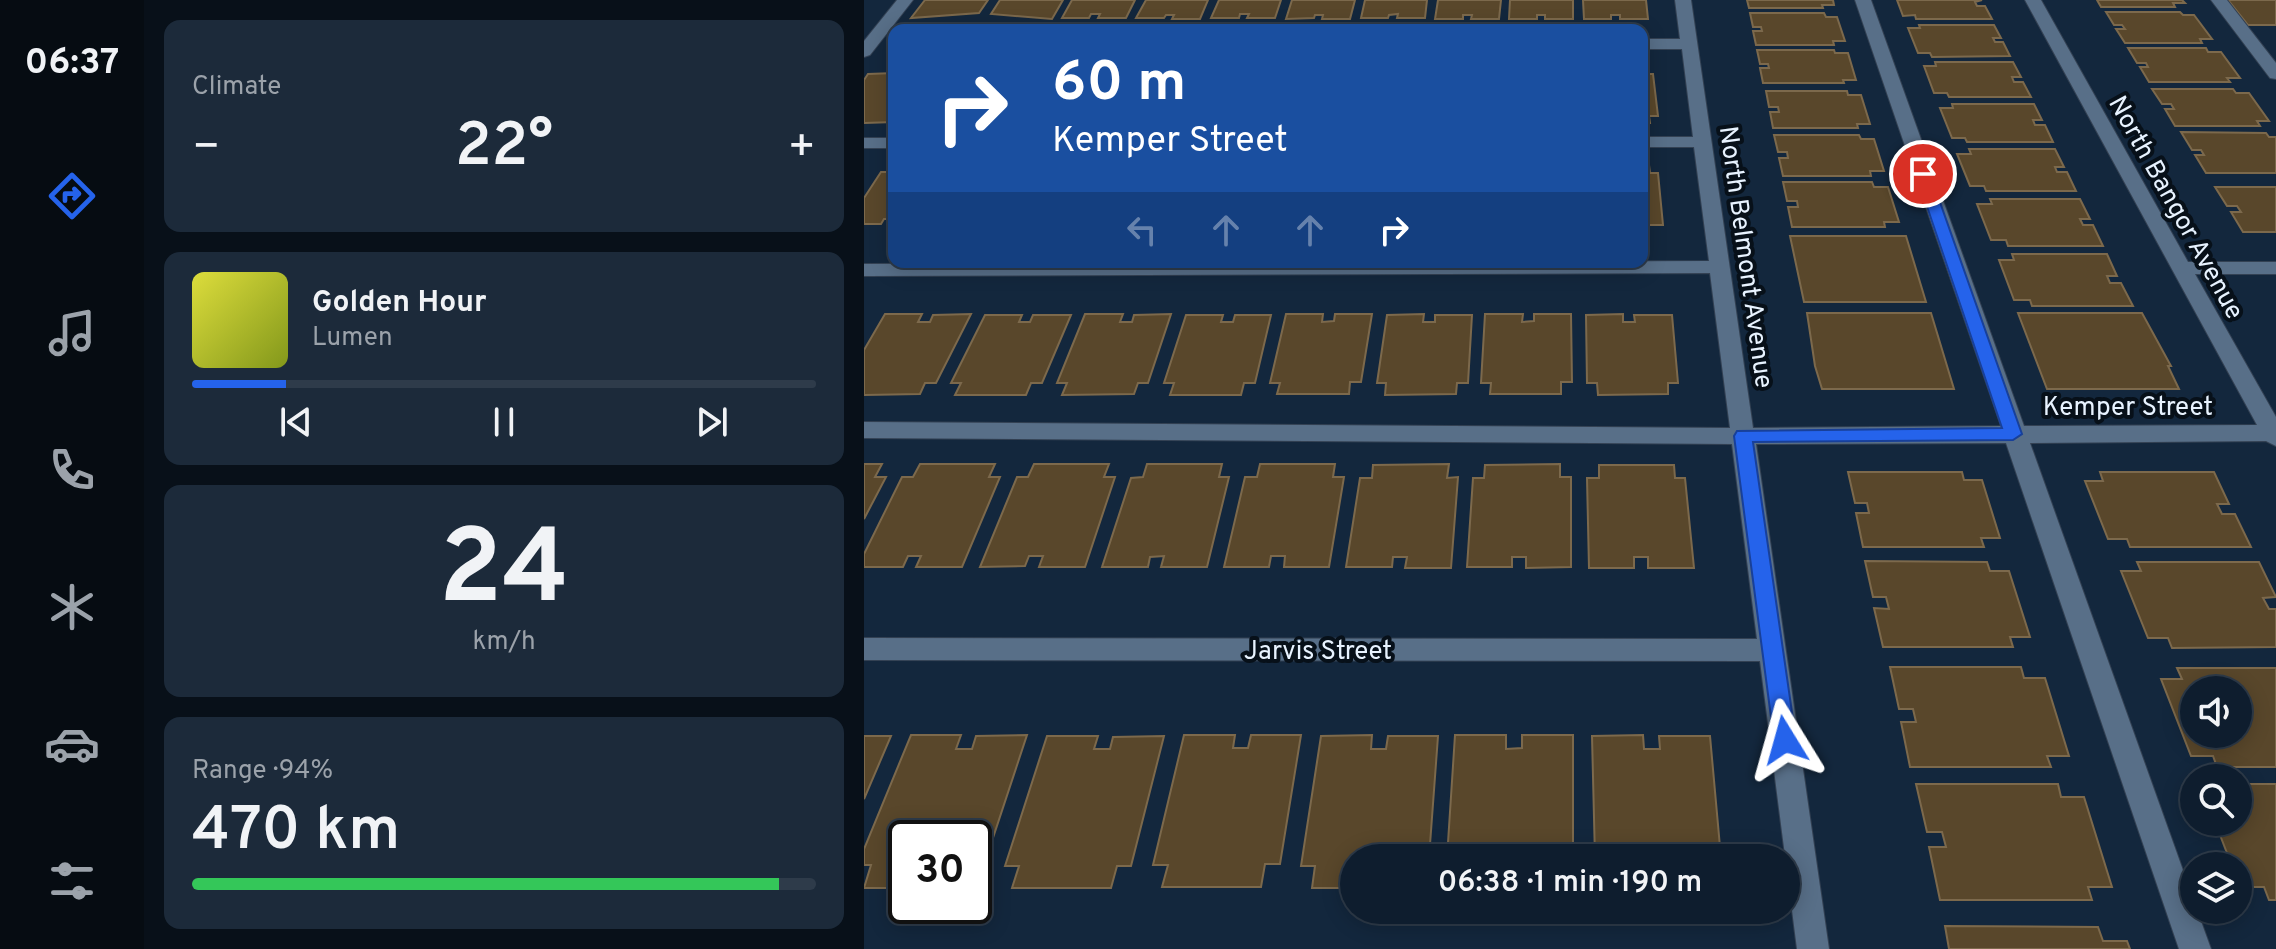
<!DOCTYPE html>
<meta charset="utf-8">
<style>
:root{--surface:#0e1d2e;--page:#1c2a3a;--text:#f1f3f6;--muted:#9ba2aa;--line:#2e3b4a;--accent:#2563eb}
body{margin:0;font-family:Overpass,sans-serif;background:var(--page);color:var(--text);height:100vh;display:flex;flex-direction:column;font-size:30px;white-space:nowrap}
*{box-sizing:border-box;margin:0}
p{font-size:26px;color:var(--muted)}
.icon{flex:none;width:44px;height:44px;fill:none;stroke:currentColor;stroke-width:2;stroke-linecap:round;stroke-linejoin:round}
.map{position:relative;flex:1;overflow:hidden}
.details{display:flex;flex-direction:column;gap:20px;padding:20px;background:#081019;width:720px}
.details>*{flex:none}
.guide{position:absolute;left:24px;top:24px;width:760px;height:244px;border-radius:16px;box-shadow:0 4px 20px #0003,0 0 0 2px var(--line);background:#1a4fa0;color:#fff;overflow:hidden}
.fabs{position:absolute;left:1316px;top:676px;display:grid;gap:16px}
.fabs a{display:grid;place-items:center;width:72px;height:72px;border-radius:50%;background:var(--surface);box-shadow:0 4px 20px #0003,0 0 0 2px var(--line);font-size:40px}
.speed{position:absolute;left:24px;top:820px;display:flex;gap:16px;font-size:40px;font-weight:700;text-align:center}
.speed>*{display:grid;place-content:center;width:104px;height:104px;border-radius:50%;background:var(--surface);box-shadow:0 4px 20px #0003,0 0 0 2px var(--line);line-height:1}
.speed .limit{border:4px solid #111;border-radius:12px;background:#fff;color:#111}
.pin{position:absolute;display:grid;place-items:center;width:68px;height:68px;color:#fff;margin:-34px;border:4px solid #fff;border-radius:50%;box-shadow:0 2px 8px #0007}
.me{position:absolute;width:88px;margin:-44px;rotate:352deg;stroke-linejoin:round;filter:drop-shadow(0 0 6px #0008)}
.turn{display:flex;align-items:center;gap:28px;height:168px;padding:0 32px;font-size:36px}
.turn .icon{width:104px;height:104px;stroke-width:2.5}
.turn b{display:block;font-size:56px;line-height:68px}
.lanes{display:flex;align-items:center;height:76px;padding:0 32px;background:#0003;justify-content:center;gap:40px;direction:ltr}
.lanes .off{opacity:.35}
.big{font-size:60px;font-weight:600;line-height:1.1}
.details .card{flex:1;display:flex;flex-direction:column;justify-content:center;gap:12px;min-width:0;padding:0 28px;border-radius:16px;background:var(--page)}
.details .dial{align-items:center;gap:0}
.dial b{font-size:104px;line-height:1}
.song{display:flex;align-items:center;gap:24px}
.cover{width:96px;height:96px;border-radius:12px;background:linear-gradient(135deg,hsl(60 70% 55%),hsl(70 70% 35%))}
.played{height:8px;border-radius:4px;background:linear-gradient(90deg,var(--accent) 15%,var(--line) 15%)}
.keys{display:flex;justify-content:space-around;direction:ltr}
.heat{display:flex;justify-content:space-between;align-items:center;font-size:44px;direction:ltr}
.charge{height:12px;border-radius:6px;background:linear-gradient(90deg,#34c759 94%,var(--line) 0)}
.trip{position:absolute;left:476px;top:844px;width:460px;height:80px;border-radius:40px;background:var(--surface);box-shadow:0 4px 20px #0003,0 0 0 2px var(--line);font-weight:600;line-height:80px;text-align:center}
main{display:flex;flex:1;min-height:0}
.menu{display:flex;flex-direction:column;width:144px;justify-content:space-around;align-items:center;background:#060c12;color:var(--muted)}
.menu .icon{width:56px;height:56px}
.menu .on{color:var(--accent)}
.menu b{font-size:36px;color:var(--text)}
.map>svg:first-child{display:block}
.building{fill:#59472b;stroke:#7c694c;stroke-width:2;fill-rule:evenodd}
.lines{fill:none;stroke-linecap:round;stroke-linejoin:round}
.minor-casing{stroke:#334153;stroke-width:2}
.minor{fill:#586f88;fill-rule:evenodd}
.route{fill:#2563eb;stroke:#184099;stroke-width:2}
.labels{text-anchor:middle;stroke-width:8;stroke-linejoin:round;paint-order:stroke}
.street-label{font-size:26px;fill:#e8f3ff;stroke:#071019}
</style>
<main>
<nav class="menu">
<b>06:37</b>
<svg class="icon on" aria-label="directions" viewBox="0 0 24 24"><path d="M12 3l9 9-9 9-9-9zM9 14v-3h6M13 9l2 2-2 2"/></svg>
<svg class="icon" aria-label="music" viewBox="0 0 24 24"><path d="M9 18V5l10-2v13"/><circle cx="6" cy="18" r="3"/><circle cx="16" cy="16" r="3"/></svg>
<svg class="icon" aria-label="phone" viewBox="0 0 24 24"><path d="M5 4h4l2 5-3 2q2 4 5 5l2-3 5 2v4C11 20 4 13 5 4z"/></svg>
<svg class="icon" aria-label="climate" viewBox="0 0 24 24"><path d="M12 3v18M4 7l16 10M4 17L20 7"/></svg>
<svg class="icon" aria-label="car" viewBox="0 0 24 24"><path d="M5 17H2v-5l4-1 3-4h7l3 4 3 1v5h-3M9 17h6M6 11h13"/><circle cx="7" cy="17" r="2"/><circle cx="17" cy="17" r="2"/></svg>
<svg class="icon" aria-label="filters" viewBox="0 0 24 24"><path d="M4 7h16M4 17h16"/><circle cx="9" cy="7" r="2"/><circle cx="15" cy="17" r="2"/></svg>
</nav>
<section class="details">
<div class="card"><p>Climate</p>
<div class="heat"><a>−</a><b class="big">22°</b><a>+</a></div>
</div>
<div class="card">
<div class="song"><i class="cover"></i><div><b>Golden Hour</b><p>Lumen</p></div></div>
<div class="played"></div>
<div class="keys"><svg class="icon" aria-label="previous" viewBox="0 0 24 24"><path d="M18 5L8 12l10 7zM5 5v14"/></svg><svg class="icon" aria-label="pause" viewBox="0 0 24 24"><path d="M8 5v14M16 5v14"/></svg><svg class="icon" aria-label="next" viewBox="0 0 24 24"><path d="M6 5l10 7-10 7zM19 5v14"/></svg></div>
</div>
<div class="card dial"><b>24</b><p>km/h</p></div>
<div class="card"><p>Range · 94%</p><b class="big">470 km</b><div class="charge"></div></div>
</section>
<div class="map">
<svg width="1412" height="949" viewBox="0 0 1412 949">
<rect width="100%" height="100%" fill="#13273d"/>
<path class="building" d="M61 0H124L115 13 47 18Z
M136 0H199L188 19 127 14Z
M208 0H271L262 18H234L236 14H227L225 18H198Z
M282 0H344L336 19H308L310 15H302L300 18H272Z
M355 0H417L411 18H383L385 14H376L375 18H347Z
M428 0H491L486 19H458L459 15H451L450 18 422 19Z
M501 0H563L561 18H533L534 14 525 15 524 18H497Z
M574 0H637L635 19H607L608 15H599V19H571Z
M646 0H709V19H681V15H673V19H645Z
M719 0H782L784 19H756V15H747V19H720Z
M883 0H969L970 5H958L959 8H885Z
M1033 0H1118L1111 2 1113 6H1121L1128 19H1052L1051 15 1039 16Z
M1233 0H1318L1321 3H1309L1311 7H1237Z
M1364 0H1412V25H1384Z
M1242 12H1316L1319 15H1330L1348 39H1336L1338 43H1261L1252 29H1261L1258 25H1250Z
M886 13H960L962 17H973L981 41H969L970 45H892L889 31H898L897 27H889Z
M1055 25H1130L1137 38H1129L1131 42H1139L1146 56 1068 57 1066 53H1054L1044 28H1056Z
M1264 48H1342L1344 52H1357L1376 78H1363L1366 82H1285L1276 67H1284L1282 63H1273Z
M893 50H970L971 53H984L992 80H979L980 83H899L896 68H905L904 64H896Z
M1071 62H1149L1157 77H1148L1150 82H1159L1167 97H1085L1083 93H1070L1060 66H1072Z
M30 73V122L0 123V80L4 74Z
M778 74H789L794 116H785L786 123H778Z
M1288 89H1369L1372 93H1385L1405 121H1393L1396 126H1311L1301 109H1310L1307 104H1298Z
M902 91H983L984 95H997L1006 124H993L994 128H909L906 112H915L914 107H905Z
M1088 104H1170L1178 120H1169L1171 125H1181L1189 142H1103L1101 138H1088L1076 108H1089Z
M1317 132 1402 133 1405 137H1412V173H1342L1331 155H1340L1337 150H1328Z
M910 135H995L997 139H1010L1020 171H1006L1007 176H919L915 158H924L923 152H914Z
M1105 149H1191L1200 167H1191L1193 172H1203L1212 191H1122L1120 186H1106L1093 154H1107Z
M778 165H785L786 173H794L799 225H778Z
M30 167V219H20L17 224H0V198L17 172H26Z
M919 182H1008L1010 187H1024L1035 222H1020L1021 227H928L924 207H934L933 201H923Z
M1351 187H1412V232H1379L1367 212H1377L1373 206H1363Z
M1126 199H1216L1226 219H1216L1219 225H1229L1239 246H1144L1142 240H1127L1113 204H1128Z
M926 236H1042L1062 302H940Z
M1148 254H1243L1253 276H1243L1246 283H1257L1269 306H1168L1166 300H1150L1135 260H1150Z
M943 313H1067L1090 389H958L951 366Z
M1154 313H1278L1307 366H1304L1315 389H1183Z
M21 314H58L54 322H66L69 315 107 314 72 383H61L56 394 0 395V350Z
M221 314H259L256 322H268L270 315 307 314 284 383H274L270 394 198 395 203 383H193Z
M422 314H459L458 322 470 321 471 314H508L497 382H486L485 394H413L416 383H406Z
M560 314 559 322H571V315H608L604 383H593L592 394 521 395 522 383H513L523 315Z
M621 314H659L658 322 670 321V314H707L708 382H697V394H626L627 383H617Z
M759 314V322H771L770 315H808L814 383H804V394L734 395 733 383H723L722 315Z
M121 315H158L155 322H166L169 315H207L178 383H167L162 395H91L97 383H87Z
M322 315H359L357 322H369L371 315H407L391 383H380L377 395H306L310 383H300Z
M0 464H18L11 477H22L0 519Z
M56 464H131L125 477H136L98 567H52L57 556H44L39 567H0V554L38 477H49Z
M170 464H245L240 477H251L221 567H175L179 556H165L161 566 116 567 153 477H164Z
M283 464H358L355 477H365L343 567H297L300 556 286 557 284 567H238L267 478 279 477Z
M396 464H471L469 477H480L465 567H420L421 556H407L405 567H360L381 477H393Z
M585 464 583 478 594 477 587 568H541L543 557H529L528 567H482L496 478H508L509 465Z
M696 464V477H707V567L662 568V557H648V567H603L609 478H620L621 465Z
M735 465H810L811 478H821L830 568H784V557H770V568H725L723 478H735Z
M984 472H1098L1100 480H1118L1136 538H1117L1120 547H999L992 513H1005L1003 503H991Z
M1236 472H1350L1365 504H1353L1358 514H1371L1387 547H1266L1263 539H1244L1221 481H1239Z
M1001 561 1123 562 1126 571H1145L1166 637H1146L1149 647H1019L1010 608 1025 609 1022 597H1009Z
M1273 562H1395L1412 597 1399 598 1405 609H1412V647L1308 648 1304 638H1284L1257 571H1277Z
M1026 667H1157L1160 678H1181L1205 756H1183L1187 767H1046L1037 722H1052L1049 709H1035Z
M1313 668H1412V767H1353L1349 756H1327L1297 679H1318ZM1330 690H1374V734H1330Z
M47 735H97L92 749H108L112 736 163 735 120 865H110V838H42V888H0L7 865H0V849Z
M320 735H371L369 748H384L387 735H437L416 864H401L397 887H298L304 865H289Z
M508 735 507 749H522L524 736H574L565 858H490V888H448L451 866H437L457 736Z
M591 735H642V749L658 748V735H709V858H583Z
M779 735 780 749H796L795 736H846L857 858H731L728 736Z
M0 736H27L0 799Z
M183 736H234L230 749H246L249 737 300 736 267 866H253L247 888H148L155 866H141Z
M1052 784H1194L1197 797H1220L1248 887H1224L1228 900H1076L1065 847H1082L1078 832H1063Z
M1374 784H1412V900H1405L1400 887H1376L1374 866H1368L1351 822H1374Z
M1081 926 1234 927 1239 941H1263L1266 949H1085Z"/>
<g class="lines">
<defs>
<path id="minor" d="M33 0H49L6 55 0 57V41Z
M811 0H827L889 428 1137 426 991 0H1007L1160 426 1393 425 1161 0H1177L1324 262H1412V274H1331L1412 417V446L1402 441 1166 443 1330 901V910H1333L1347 949H1315L1142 443 892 444 965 949H933L896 661 0 660V638L893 639 868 444 0 438V422L866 428 846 273 0 276V264L845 261 830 147H778V137H829L818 49H778V39H816Z
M1347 0H1363L1412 63V79L1406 78Z
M0 138H30V148H0Z"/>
</defs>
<use href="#minor" class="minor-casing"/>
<use href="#minor" class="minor"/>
</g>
<path class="route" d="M1059 169 1066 174 1158 434 1149 440 889 442 932 740 928 747 921 750 913 747 910 740 870 436 873 431 1138 428 1052 174Z"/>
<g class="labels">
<g class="street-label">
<text transform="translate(1313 207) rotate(61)" y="9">North Bangor Avenue</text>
<text transform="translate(883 257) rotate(82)" y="9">North Belmont Avenue</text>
<text x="1264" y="415">Kemper Street</text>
<text x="454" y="659">Jarvis Street</text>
</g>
</g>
</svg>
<div class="fabs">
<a><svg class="icon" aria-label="sound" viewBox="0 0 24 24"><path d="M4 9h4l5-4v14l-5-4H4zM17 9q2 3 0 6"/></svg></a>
<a><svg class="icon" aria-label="search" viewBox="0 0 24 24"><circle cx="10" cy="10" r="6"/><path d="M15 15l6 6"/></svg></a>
<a><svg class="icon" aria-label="layers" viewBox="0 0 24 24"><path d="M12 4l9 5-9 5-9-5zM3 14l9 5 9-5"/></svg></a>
</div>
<div class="speed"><div class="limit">30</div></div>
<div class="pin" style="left:1059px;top:174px;background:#d93025"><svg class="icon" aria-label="arrive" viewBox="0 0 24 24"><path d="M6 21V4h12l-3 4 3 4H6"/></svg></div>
<svg class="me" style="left:921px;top:740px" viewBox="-20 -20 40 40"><path d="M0-17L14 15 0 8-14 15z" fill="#2563eb" stroke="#fff" stroke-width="4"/></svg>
<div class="trip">06:38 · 1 min · 190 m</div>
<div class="guide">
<div class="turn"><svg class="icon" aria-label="right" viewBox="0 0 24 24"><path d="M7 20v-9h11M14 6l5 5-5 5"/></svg><div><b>60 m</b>Kemper Street</div></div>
<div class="lanes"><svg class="icon off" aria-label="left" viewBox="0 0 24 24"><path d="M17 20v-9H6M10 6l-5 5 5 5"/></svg><svg class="icon off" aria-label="ahead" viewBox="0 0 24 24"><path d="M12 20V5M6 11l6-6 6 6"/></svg><svg class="icon off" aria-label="ahead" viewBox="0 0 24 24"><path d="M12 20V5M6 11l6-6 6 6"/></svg><svg class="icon" aria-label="right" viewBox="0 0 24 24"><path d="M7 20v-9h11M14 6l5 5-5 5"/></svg></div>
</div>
</div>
</main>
